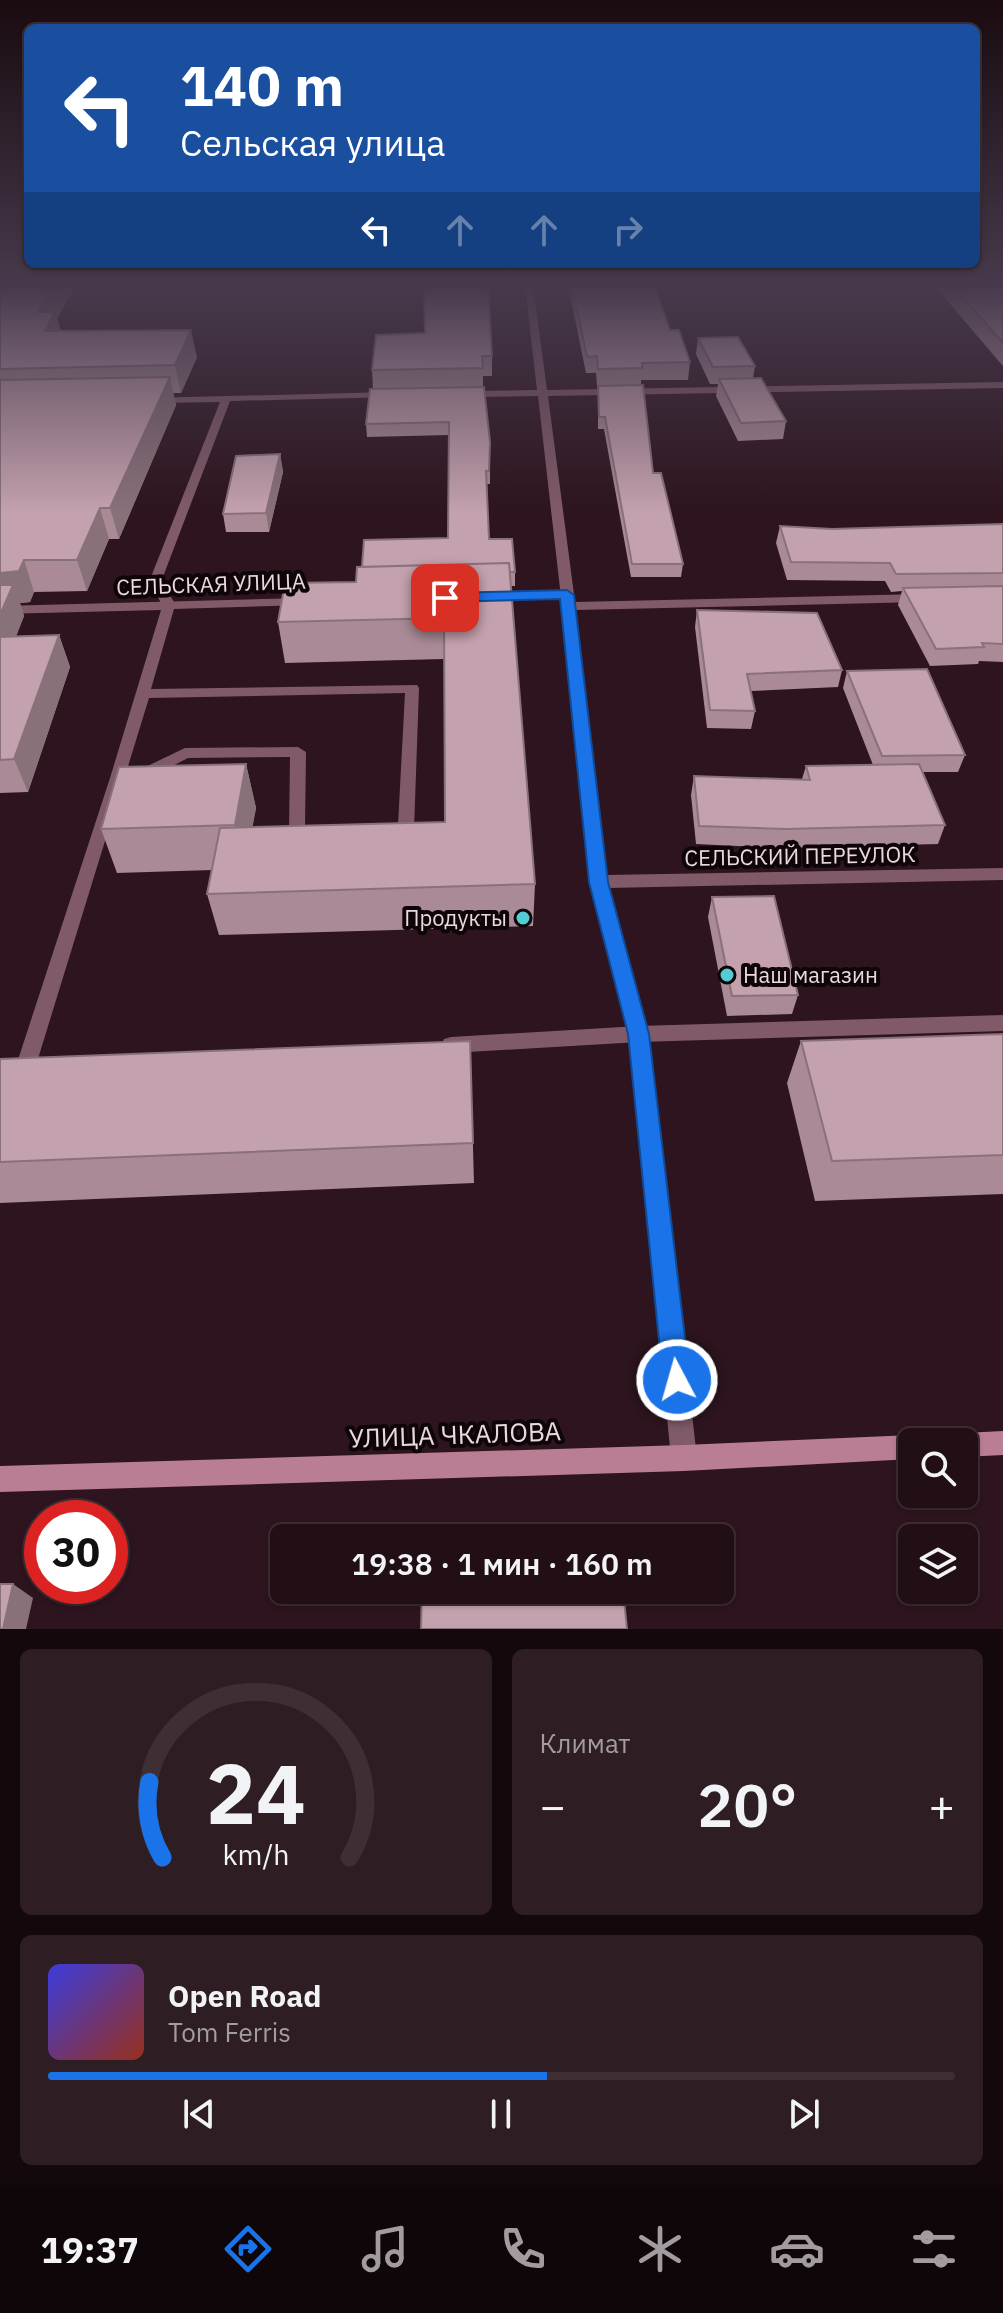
<!DOCTYPE html>
<html lang="ru">
<meta charset="utf-8">
<style>
:root{--surface:#220f16;--page:#2e1d23;--text:#f1f3f6;--muted:#a29ca1;--line:#3f2f35;--accent:#1a73e8}
body{margin:0;font-family:"IBM Plex Sans",sans-serif;background:var(--page);color:var(--text);height:100vh;display:flex;flex-direction:column;font-size:30px;white-space:nowrap}
*{box-sizing:border-box;margin:0}
p{font-size:26px;color:var(--muted)}
.icon{flex:none;width:44px;height:44px;fill:none;stroke:currentColor;stroke-width:2;stroke-linecap:round;stroke-linejoin:round}
.map{position:relative;height:1629px;overflow:hidden}
.drawer{display:flex;flex-direction:column;gap:20px;padding:20px;background:#13080c;flex:1}
.drawer>*{flex:none}
.hud{position:absolute;left:24px;top:24px;width:956px;height:244px;border-radius:12px;box-shadow:0 2px 6px #0004,0 0 0 2px var(--line);background:#1a4fa0;color:#fff;overflow:hidden}
.fabs{position:absolute;left:898px;top:1428px;display:grid;gap:16px}
.fabs a{display:grid;place-items:center;width:80px;height:80px;border-radius:12px;background:var(--surface);box-shadow:0 2px 6px #0004,0 0 0 2px var(--line);font-size:40px}
.speed{position:absolute;left:24px;top:1500px;display:flex;gap:16px;font-size:40px;font-weight:700;text-align:center}
.speed>*{display:grid;place-content:center;width:104px;height:104px;border-radius:50%;background:var(--surface);box-shadow:0 2px 6px #0004,0 0 0 2px var(--line);line-height:1}
.speed .limit{border:12px solid #d22;background:#fff;color:#111}
.pin{position:absolute;display:grid;place-items:center;width:68px;height:68px;color:#fff;margin:-34px;border-radius:16px;box-shadow:0 4px 12px #0006}
.me{position:absolute;width:88px;margin:-44px;rotate:354deg;stroke-linejoin:round;filter:drop-shadow(0 0 6px #0008)}
.turn{display:flex;align-items:center;gap:28px;height:168px;padding:0 24px;font-size:36px}
.turn .icon{width:104px;height:104px;stroke-width:2.5}
.turn b{display:block;font-size:56px;line-height:68px}
.lanes{display:flex;align-items:center;height:76px;padding:0 24px;background:#0003;justify-content:center;gap:40px;direction:ltr}
.lanes .off{opacity:.35}
.big{font-size:60px;font-weight:600;line-height:1.1}
.drawer .tile{flex:1;display:flex;flex-direction:column;justify-content:center;gap:12px;min-width:0;padding:0 28px;border-radius:12px;background:var(--page)}
.drawer .dial{align-items:center;gap:0}
.dial svg{height:208px;overflow:visible;fill:none;stroke:var(--line);stroke-width:7;stroke-linecap:round;text-anchor:middle}
.dial text{fill:var(--text);stroke:none}
.song{display:flex;align-items:center;gap:24px}
.cover{width:96px;height:96px;border-radius:12px;background:linear-gradient(135deg,hsl(240 70% 55%),hsl(10 70% 35%))}
.played{height:8px;border-radius:4px;background:linear-gradient(90deg,var(--accent) 55%,var(--line) 55%)}
.keys{display:flex;justify-content:space-around;direction:ltr}
.heat{display:flex;justify-content:space-between;align-items:center;font-size:44px;direction:ltr}
.drawer .tiles{flex:1;display:grid;gap:20px;grid-template-columns:1fr 1fr}
.tile:last-child{grid-column:span 2}
.trip{position:absolute;left:270px;top:1524px;width:464px;height:80px;border-radius:12px;background:var(--surface);box-shadow:0 2px 6px #0004,0 0 0 2px var(--line);font-weight:600;line-height:80px;text-align:center}
.menu{display:flex;height:128px;justify-content:space-around;align-items:center;background:#0e0609;color:var(--muted)}
.menu .icon{width:56px;height:56px}
.menu .current{color:var(--accent)}
.menu b{font-size:36px;color:var(--text)}
.map>svg:first-child{display:block}
.lines{fill:none;stroke-linecap:round;stroke-linejoin:round}
.service{fill:#805a68;fill-rule:evenodd}
.minor{fill:#805a68;fill-rule:evenodd}
.secondary{fill:#b97d94;fill-rule:evenodd}
.wall{fill:#a98a96}
.shaded-wall{fill:#89717a}
.building{fill:#c4a1ae;stroke:#89717a;stroke-width:2}
.route{fill:#1a73e8;stroke:#114b97;stroke-width:2}
.poi-dot{fill:#52ccd5;stroke:#0e0508;stroke-width:3}
.labels{text-anchor:middle;stroke-width:8;stroke-linejoin:round;paint-order:stroke}
.street-label{font-size:22px;fill:#ead8de;stroke:#0e0508}
.poi-label{font-size:22px;fill:#ead8de;stroke:#0e0508;text-anchor:end}
.near-street-label{font-size:26px;fill:#ead8de;stroke:#0e0508}
</style>
<div class="map">
<svg width="1003" height="1629" viewBox="0 0 1003 1629">
<rect width="100%" height="100%" fill="#2d141e"/>
<g class="lines">
<path class="service" d="M567 591 572 592V598L493 601 487 597 493 593Z
M302 598 307 599V605L174 609 151 689 417 685 419 688 414 830 412 834 391 837 383 831 385 827 398 825 405 693 149 698 37 1062 43 1069 40 1075 33 1077 18 1075 15 1069 110 778 161 610 0 614V606Z
M298 747 306 752 305 827 317 829 319 833C314 842 294 842 289 833L290 757 188 758 147 779 142 780 134 775 137 771 185 748Z
M1003 1015V1031L639 1042 451 1053 444 1051 441 1045 444 1039 451 1037 639 1026Z"/>
<path class="minor" d="M525 285H533L547 390 1003 382V388L548 396 575 602 921 594 927 598 921 602 576 610 606 875 1003 868V880L608 888 649 1034 697 1458 693 1467 684 1471 675 1467 671 1458 629 1034 590 882 562 606 538 396 466 397 461 394 466 391 537 390Z
M390 392 394 393V397L230 401 161 582 176 605 174 608H164L149 582 220 402 154 403 149 400 150 398Z"/>
<path class="secondary" d="M1003 1431V1455L964 1457V1442H953L955 1436 964 1433Z
M912 1435 921 1438 922 1442H912V1459L684 1471 0 1492V1466L684 1445Z"/>
</g>
<path class="wall" d="M0 285H76L57 318 61 331 197 357 181 393H173L176 405 119 539H109L87 591 34 592 30 602 20 603 24 616 16 636 59 635 70 667 28 792 0 793Z
M568 285H654L670 330 690 362 688 380H641V385L653 473 683 564 681 577H631L604 429H598V386H597L596 373H586Z
M934 285H1003V365H1002Z
M376 335 492 356V376H483V387L490 442V484H487L489 539 515 572V586H511L535 884 533 926 219 935 207 894 212 870 117 873 101 829 246 764 256 808 252 827 445 822 444 659 285 663 278 622 356 582 362 567 448 538 449 435 367 437 366 424 373 389 372 370Z
M698 338 755 366 753 378 786 421 783 439 738 441 716 396 718 384H710L696 354Z
M280 454 283 472 269 532H226L223 514Z
M1003 524V662L979 661 978 664 930 666 898 605 902 591 891 592 885 581 787 580 776 543 780 526 832 529Z
M697 610 842 670 838 687 751 691 755 711 751 729 707 728 695 627Z
M847 671 965 755 958 772H922L945 825 938 844 782 848 696 844 691 795 694 776 802 779 806 766 873 765 843 688Z
M712 897 798 995 792 1014 727 1016 708 917Z
M1003 1034V1194L815 1201 787 1083 801 1041Z
M470 1041 474 1183 0 1203V1059Z"/>
<path class="shaded-wall" d="M54 285H76L57 318 63 338 52 358 38 312Z
M191 330 197 357 181 393 175 365Z
M170 377 176 405 119 539 110 508Z
M280 454 283 472 269 532 266 513Z
M100 508 109 539 87 591 77 560Z
M24 560 34 592 30 602 20 603 24 616 3 670 0 662V573Z
M59 635 70 667 28 792 14 759Z
M246 764 256 808 245 869 235 825Z
M13 1584 33 1598 26 1629H3Z"/>
<path class="building" d="M0 285H54L38 312H55L45 331 191 330 175 365 0 369Z
M424 285H488L492 356H482L483 368 372 370 376 335 425 333Z
M572 285H654L670 330H679L690 362 642 363V368L598 369 597 356 587 357Z
M952 285H1003V343Z
M738 337 755 366 713 367 698 338Z
M170 377 110 508H100L77 560H24L19 571 0 573V380Z
M761 378 786 421 741 423 719 379Z
M643 385 653 473H661L683 564H632L605 417H599L598 386Z
M484 387 490 442 489 471H486L489 539H512L515 572H510L509 563 362 567 364 540 448 538 449 422 366 424 370 389Z
M280 454 266 513 223 514 236 456Z
M1003 524V573L896 574 890 563 791 562 780 526 832 529Z
M509 563 535 884 207 894 220 828 445 822 444 618 278 622 285 583 356 582 357 567Z
M0 585H13L0 615Z
M1003 586V644L982 643 984 647 936 649 903 588Z
M697 610 817 613 842 670 747 674 755 711 710 710Z
M59 635 14 759 0 760V637Z
M927 669 965 755 882 756 847 671Z
M246 764 235 825 101 829 119 767Z
M919 764 945 825 786 829 699 826 694 776 810 780 806 766Z
M774 896 798 995 732 996 712 897Z
M1003 1034V1155L832 1161 801 1041Z
M470 1041 473 1143 0 1162V1059Z
M0 1584H13L3 1629H0Z
M422 1590H623L627 1629H421Z"/>
<linearGradient id="sky" x2="0" y2="1"><stop stop-color="#190b10"/><stop offset="0.56" stop-color="#463a4c"/><stop offset="1" stop-color="#463a4c" stop-opacity="0"/></linearGradient>
<rect width="1003" height="513" fill="url(#sky)"/>
<path class="route" d="M567 590 574 595 608 882 649 1034 690 1380 686 1390 677 1394 667 1390 663 1380 628 1034 589 882 560 599 445 602 437 598 445 593Z"/>
<g class="poi-dot">
<circle cx="523" cy="918" r="8"/>
<circle cx="727" cy="975" r="8"/>
</g>
<g class="labels">
<g class="street-label">
<text transform="translate(211 584) rotate(-2)" y="8">СЕЛЬСКАЯ УЛИЦА</text>
<text transform="translate(800 856) rotate(-1)" y="8">СЕЛЬСКИЙ ПЕРЕУЛОК</text>
</g>
<g class="poi-label">
<text x="507" y="926">Продукты</text>
<text x="743" y="983" text-anchor="start">Наш магазин</text>
</g>
<g class="near-street-label">
<text transform="translate(455 1435) rotate(-2)" y="9">УЛИЦА ЧКАЛОВА</text>
</g>
</g>
</svg>
<div class="fabs">
<a><svg class="icon" aria-label="search" viewBox="0 0 24 24"><circle cx="10" cy="10" r="6"/><path d="M15 15l6 6"/></svg></a>
<a><svg class="icon" aria-label="layers" viewBox="0 0 24 24"><path d="M12 4l9 5-9 5-9-5zM3 14l9 5 9-5"/></svg></a>
</div>
<div class="speed"><div class="limit">30</div></div>
<div class="pin" style="left:445px;top:598px;background:#d93025"><svg class="icon" aria-label="arrive" viewBox="0 0 24 24"><path d="M6 21V4h12l-3 4 3 4H6"/></svg></div>
<svg class="me" style="left:677px;top:1380px" viewBox="-20 -20 40 40"><circle r="17" fill="#1a73e8" stroke="#fff" stroke-width="3"/><path d="M0-11L8 9 0 5-8 9z" fill="#fff"/></svg>
<div class="trip">19:38 · 1 мин · 160 m</div>
<div class="hud">
<div class="turn"><svg class="icon" aria-label="left" viewBox="0 0 24 24"><path d="M17 20v-9H6M10 6l-5 5 5 5"/></svg><div><b>140 m</b>Сельская улица</div></div>
<div class="lanes"><svg class="icon" aria-label="left" viewBox="0 0 24 24"><path d="M17 20v-9H6M10 6l-5 5 5 5"/></svg><svg class="icon off" aria-label="ahead" viewBox="0 0 24 24"><path d="M12 20V5M6 11l6-6 6 6"/></svg><svg class="icon off" aria-label="ahead" viewBox="0 0 24 24"><path d="M12 20V5M6 11l6-6 6 6"/></svg><svg class="icon off" aria-label="right" viewBox="0 0 24 24"><path d="M7 20v-9h11M14 6l5 5-5 5"/></svg></div>
</div>
</div>
<section class="drawer">
<div class="tiles">
<div class="tile dial"><svg viewBox="0 0 100 80">
<path d="M14 69A42 42 0 1 1 86 69"/>
<path d="M14 69A42 42 0 0 1 9 40" stroke="#1a73e8"/>
<text x="50" y="56" font-size="32" font-weight="700">24</text>
<text x="50" y="72" font-size="11">km/h</text>
</svg></div>
<div class="tile"><p>Климат</p>
<div class="heat"><a>−</a><b class="big">20°</b><a>+</a></div>
</div>
<div class="tile">
<div class="song"><i class="cover"></i><div><b>Open Road</b><p>Tom Ferris</p></div></div>
<div class="played"></div>
<div class="keys"><svg class="icon" aria-label="previous" viewBox="0 0 24 24"><path d="M18 5L8 12l10 7zM5 5v14"/></svg><svg class="icon" aria-label="pause" viewBox="0 0 24 24"><path d="M8 5v14M16 5v14"/></svg><svg class="icon" aria-label="next" viewBox="0 0 24 24"><path d="M6 5l10 7-10 7zM19 5v14"/></svg></div>
</div>
</div>
</section>
<nav class="menu">
<b>19:37</b>
<svg class="icon current" aria-label="directions" viewBox="0 0 24 24"><path d="M12 3l9 9-9 9-9-9zM9 14v-3h6M13 9l2 2-2 2"/></svg>
<svg class="icon" aria-label="music" viewBox="0 0 24 24"><path d="M9 18V5l10-2v13"/><circle cx="6" cy="18" r="3"/><circle cx="16" cy="16" r="3"/></svg>
<svg class="icon" aria-label="phone" viewBox="0 0 24 24"><path d="M5 4h4l2 5-3 2q2 4 5 5l2-3 5 2v4C11 20 4 13 5 4z"/></svg>
<svg class="icon" aria-label="climate" viewBox="0 0 24 24"><path d="M12 3v18M4 7l16 10M4 17L20 7"/></svg>
<svg class="icon" aria-label="car" viewBox="0 0 24 24"><path d="M5 17H2v-5l4-1 3-4h7l3 4 3 1v5h-3M9 17h6M6 11h13"/><circle cx="7" cy="17" r="2"/><circle cx="17" cy="17" r="2"/></svg>
<svg class="icon" aria-label="filters" viewBox="0 0 24 24"><path d="M4 7h16M4 17h16"/><circle cx="9" cy="7" r="2"/><circle cx="15" cy="17" r="2"/></svg>
</nav>
